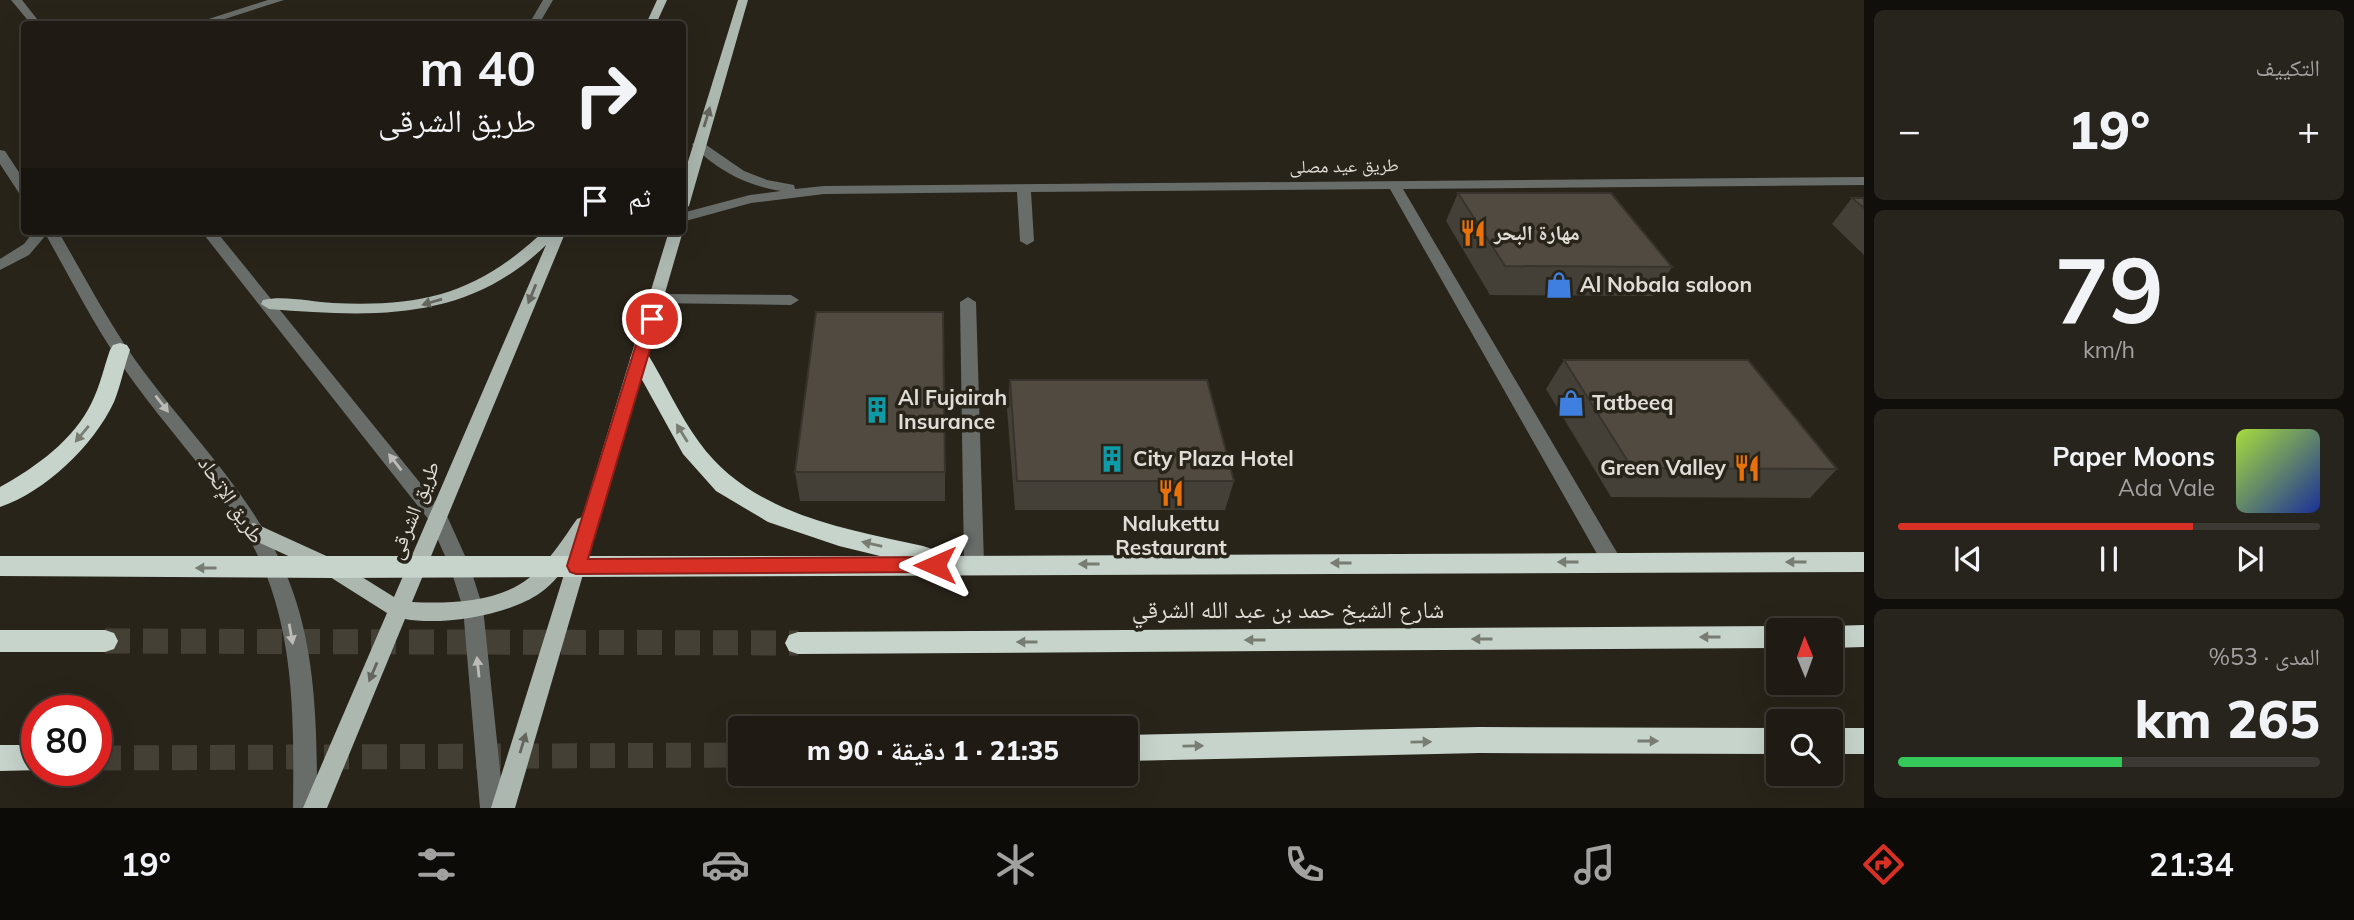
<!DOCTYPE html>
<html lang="ar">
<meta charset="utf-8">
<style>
:root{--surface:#1f1b14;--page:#27241d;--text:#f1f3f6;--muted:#a1a1a0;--line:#3c3934;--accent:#d93025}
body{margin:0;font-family:Mulish,"Noto Naskh Arabic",sans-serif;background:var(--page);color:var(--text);direction:rtl;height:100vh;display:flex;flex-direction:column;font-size:26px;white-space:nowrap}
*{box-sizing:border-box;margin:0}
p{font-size:23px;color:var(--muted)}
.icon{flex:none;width:38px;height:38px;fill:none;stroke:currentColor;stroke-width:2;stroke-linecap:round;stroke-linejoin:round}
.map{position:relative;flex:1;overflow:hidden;direction:ltr}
.sheet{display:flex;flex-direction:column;gap:10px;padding:10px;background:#110f0b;width:490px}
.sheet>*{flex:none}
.banner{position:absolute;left:21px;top:21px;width:665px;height:214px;border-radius:7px;box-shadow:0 7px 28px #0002,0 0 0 2px var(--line);direction:rtl;background:#1f1b14;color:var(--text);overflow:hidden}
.needle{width:46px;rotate:359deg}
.fabs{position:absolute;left:1766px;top:618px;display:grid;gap:14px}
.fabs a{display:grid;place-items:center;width:77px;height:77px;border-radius:7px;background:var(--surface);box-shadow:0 7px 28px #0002,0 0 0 2px var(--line);font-size:35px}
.speed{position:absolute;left:21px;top:695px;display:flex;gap:14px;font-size:35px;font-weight:700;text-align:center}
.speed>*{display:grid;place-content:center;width:91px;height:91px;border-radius:50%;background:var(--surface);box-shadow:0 7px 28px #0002,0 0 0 2px var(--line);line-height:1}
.speed .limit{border:10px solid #d22;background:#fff;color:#111}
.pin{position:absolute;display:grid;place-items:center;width:60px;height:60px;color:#fff;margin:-30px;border:4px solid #fff;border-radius:50%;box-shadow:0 2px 7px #0007}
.me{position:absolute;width:77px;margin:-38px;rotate:270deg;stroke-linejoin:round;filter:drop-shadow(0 0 5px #0008)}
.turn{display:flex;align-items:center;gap:24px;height:147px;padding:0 35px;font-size:32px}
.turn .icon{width:91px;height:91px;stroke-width:2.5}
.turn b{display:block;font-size:49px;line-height:60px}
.then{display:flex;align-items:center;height:66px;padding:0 35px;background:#0003;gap:14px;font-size:26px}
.big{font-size:52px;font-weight:800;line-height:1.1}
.sheet .tile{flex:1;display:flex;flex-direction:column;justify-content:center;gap:10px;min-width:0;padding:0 24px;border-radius:10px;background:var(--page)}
.sheet .dial{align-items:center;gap:0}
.dial b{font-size:91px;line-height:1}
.song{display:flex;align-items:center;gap:21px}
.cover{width:84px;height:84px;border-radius:10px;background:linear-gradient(135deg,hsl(80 70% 55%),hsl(230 70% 35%))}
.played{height:7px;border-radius:4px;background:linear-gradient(90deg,var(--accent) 70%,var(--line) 70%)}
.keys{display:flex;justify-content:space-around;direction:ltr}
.heat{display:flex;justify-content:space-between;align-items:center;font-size:38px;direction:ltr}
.charge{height:10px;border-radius:5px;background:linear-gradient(90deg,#34c759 53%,var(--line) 0)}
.trip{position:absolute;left:728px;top:716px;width:410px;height:70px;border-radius:7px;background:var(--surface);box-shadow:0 7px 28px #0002,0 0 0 2px var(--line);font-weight:800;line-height:70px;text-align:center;direction:rtl}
.dock{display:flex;height:112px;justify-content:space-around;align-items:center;background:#0c0b08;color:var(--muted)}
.dock .icon{width:49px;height:49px}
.dock .active{color:var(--accent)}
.dock b{font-size:32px;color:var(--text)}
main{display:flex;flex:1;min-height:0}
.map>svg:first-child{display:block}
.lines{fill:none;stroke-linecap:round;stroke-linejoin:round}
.highway-tunnel{stroke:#444036;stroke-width:25;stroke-dasharray:25 13;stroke-linecap:butt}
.minor{fill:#686d6a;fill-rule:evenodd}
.major{fill:#acb7b0;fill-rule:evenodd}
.highway{fill:#c7d4cb;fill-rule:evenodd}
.wall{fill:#454037}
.building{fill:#504a40;stroke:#38342d;stroke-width:2}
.oneway{fill:#64665e}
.oneway2{fill:#bcbbb6}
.oneway3{fill:#787c72}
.route{fill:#d93025;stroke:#8d1f18;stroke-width:2}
.labels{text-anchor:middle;stroke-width:7;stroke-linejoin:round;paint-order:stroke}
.far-street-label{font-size:18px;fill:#e0ddd7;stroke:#29241a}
.poi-label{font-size:21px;font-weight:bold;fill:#e0ddd7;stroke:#29241a;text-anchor:start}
.street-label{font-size:21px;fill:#e0ddd7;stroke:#29241a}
.near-street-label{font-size:24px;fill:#e0ddd7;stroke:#29241a}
</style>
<main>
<section class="sheet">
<div class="tile"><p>التكييف</p>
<div class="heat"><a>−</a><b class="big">19°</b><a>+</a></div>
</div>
<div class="tile dial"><b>79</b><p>km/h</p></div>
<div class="tile">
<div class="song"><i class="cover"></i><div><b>Paper Moons</b><p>Ada Vale</p></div></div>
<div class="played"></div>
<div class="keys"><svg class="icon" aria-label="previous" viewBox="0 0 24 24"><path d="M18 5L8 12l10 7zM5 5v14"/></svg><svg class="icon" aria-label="pause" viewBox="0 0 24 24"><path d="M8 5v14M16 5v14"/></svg><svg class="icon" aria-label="next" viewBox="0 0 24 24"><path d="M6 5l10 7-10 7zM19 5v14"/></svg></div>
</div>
<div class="tile"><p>المدى · 53%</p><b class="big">265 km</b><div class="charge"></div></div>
</section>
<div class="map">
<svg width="1864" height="808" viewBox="0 0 1864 808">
<rect width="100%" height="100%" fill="#29241a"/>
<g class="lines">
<path class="highway-tunnel" d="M105 641 798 643
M96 758 740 755"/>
<path class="minor" d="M11 0H22L41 24H31Z
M268 0H284L209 24H193Z
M543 0H553L539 24H529Z
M699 140 744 171 767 180 794 185 795 189 824 186 1864 177V185L1403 189 1619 556 1622 562 1619 568 1612 570 1605 568 1390 189 1031 192 1034 241 1027 245 1020 241 1017 192 824 194 751 203 682 222V213L750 195 781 191C747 186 719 171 694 147L692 144Z
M0 150 5 151 24 180V194L19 193 0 164Z
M34 231H58C86 279 111 328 144 372 197 443 263 506 293 592 317 660 317 737 317 808H293C294 728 295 642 263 567 233 497 177 442 133 381 99 335 74 285 46 235L29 255 0 270V259L24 244Z
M201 231H216L447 516 470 567 483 608 504 808H480L463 608 450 567 429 520Z
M657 294 791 295 799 300 791 305 651 303 649 299 651 295Z
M968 297 976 302 984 564 981 570 974 572 967 570 964 564 960 302Z"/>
<path class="major" d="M657 0H667L656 24H646Z
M738 0H748L689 206 682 210V181Z
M682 230 683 231 515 808H491L567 565C559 576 550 586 540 593 509 615 442 626 405 619L327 808H303L387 613 319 570 247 537 244 531 247 525 254 523 333 559 394 597 546 245C466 323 372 317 269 309L261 304 263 300C284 295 312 302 333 303 423 307 477 294 544 231H566L412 602C449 604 499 602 529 578 549 562 563 539 577 519L582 517 669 231Z"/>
<path class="highway" d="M120 343 127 345 130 350C124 367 121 385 114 402 94 445 45 492 0 507V487C36 467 74 440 92 402 100 386 104 367 110 350L113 345Z
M640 351 647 353C665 382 679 415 699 442 751 514 842 528 923 546L932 549 935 556 1864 552V572L333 578 0 576V556H880L839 546 768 522 716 491 683 454 630 358 633 353Z
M1864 625V647L1830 648V630H1820L1830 626Z
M1778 626 1788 630H1778V648L798 654 789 651 785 643 789 635 798 632Z
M0 630H105L114 633 118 641 114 649 105 652H0Z
M1479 727 1778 728V754L1479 753 1125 761V735Z
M1830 728H1864V754H1830Z
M0 745H37V770H41L0 771Z"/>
</g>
<path class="wall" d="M1458 193 1672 267 1653 296 1490 295 1446 221Z
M1852 198H1864V255L1832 224Z
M1564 360 1837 469 1810 498 1611 497 1546 389Z
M1010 380 1234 481 1225 510H1015L1007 409Z
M795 472H945V501H800Z"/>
<path class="building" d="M1458 193H1611L1672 267 1505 266Z
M1852 198H1864V208Z
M816 312H943L945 472H795Z
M1564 360H1748L1837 469 1632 468Z
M1010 380H1207L1234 481H1017Z"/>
<defs><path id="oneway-solid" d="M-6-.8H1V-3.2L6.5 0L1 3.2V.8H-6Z" transform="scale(1.75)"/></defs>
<g class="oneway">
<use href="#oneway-solid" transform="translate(707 117) rotate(-73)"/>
<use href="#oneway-solid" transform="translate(532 294) rotate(112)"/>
<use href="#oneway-solid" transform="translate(432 302) rotate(164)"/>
<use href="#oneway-solid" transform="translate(373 672) rotate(113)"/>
<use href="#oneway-solid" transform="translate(523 743) rotate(-73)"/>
</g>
<g class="oneway2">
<use href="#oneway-solid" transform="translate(162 404) rotate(52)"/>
<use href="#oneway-solid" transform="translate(395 462) rotate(-128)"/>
<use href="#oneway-solid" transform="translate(291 634) rotate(80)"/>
<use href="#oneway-solid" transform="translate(478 667) rotate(-96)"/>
</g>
<g class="oneway3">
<use href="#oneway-solid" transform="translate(682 433) rotate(-122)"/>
<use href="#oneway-solid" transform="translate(82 434) rotate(130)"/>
<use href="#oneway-solid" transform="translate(872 544) rotate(-167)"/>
<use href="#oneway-solid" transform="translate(1568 562) rotate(180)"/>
<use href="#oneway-solid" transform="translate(1796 562) rotate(-180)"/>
<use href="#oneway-solid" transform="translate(1341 563) rotate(180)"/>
<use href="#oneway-solid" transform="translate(1089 564) rotate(180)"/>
<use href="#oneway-solid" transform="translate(206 568) rotate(-180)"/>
<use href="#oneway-solid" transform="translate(1710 637) rotate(180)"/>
<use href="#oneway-solid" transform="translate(1482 639) rotate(180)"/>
<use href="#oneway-solid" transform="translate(1255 640) rotate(180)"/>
<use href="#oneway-solid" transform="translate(1027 642) rotate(180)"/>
<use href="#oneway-solid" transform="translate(1648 741)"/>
<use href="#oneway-solid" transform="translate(1421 742) rotate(-1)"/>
<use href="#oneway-solid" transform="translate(1193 746) rotate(-1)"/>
</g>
<path class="route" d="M652 314 659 319 588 559 935 557 941 559 944 565 941 570 935 572 576 574 570 572 567 566 644 319Z"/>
<defs>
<symbol id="restaurant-bare" viewBox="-9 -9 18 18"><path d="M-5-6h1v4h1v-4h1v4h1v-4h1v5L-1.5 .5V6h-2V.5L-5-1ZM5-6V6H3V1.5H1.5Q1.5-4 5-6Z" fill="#e8710a" stroke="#29241a" stroke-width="2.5" paint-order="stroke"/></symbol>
<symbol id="shop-bare" viewBox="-9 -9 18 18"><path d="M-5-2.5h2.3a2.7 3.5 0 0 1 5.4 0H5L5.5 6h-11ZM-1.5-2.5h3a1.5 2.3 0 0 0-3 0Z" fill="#3f7fe0" stroke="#29241a" stroke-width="2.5" paint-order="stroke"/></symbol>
<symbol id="building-bare" viewBox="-9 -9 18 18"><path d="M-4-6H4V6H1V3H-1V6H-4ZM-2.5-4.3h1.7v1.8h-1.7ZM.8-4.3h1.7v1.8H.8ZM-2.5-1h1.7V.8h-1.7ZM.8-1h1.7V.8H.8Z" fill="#0f9aa8" stroke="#29241a" stroke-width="2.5" paint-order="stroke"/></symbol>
</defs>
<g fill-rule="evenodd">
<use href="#restaurant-bare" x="1454" y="214" width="38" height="38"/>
<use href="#shop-bare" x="1540" y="266" width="38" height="38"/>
<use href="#shop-bare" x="1552" y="384" width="38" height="38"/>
<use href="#building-bare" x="858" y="391" width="38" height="38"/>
<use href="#building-bare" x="1093" y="440" width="38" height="38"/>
<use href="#restaurant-bare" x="1728" y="449" width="38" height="38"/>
<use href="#restaurant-bare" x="1152" y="474" width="38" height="38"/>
</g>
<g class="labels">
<g class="far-street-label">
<text transform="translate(1344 166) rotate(-1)" y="6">طريق عيد مصلى</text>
</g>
<g class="poi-label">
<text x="1494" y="240">مهارة البحر</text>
<text x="1580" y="292">Al Nobala saloon</text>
<text x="898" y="405">Al Fujairah<tspan x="898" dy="24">Insurance</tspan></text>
<text x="1592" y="410">Tatbeeq</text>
<text x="1133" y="466">City Plaza Hotel</text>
<text x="1726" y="475" text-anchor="end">Green Valley</text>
<text x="1171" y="531" text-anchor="middle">Nalukettu<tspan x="1171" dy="24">Restaurant</tspan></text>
</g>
<g class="street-label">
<text transform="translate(231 500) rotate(56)" y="7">طريق اﻹتحاد</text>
<text transform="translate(414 510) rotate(-68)" y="7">طريق الشرقى</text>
</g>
<g class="near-street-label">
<text x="1288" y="618">شارع الشيخ حمد بن عبد الله الشرقي</text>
</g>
</g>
</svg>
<div class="fabs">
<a><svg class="needle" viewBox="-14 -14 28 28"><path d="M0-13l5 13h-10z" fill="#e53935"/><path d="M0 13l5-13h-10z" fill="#a1a1a0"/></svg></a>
<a><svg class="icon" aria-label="search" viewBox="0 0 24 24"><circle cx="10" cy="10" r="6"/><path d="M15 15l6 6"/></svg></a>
</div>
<div class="speed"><div class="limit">80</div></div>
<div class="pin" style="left:652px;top:319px;background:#d93025"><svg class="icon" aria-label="arrive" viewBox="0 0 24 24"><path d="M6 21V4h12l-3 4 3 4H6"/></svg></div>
<svg class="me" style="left:935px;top:565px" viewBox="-20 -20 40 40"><path d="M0-17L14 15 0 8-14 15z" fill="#d93025" stroke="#fff" stroke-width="4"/></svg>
<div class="trip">21:35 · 1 دقيقة · 90 m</div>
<div class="banner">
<div class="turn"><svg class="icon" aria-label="right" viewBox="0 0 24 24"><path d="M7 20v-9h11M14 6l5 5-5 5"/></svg><div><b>40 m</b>طريق الشرقى</div></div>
<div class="then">ثم<svg class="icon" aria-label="arrive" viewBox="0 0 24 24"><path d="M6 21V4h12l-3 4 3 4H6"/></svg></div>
</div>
</div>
</main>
<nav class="dock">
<b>21:34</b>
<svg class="icon active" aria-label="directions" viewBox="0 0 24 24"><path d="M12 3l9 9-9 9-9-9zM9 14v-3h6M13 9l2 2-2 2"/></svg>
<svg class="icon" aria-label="music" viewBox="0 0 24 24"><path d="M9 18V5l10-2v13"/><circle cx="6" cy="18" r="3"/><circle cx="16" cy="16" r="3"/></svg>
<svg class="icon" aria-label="phone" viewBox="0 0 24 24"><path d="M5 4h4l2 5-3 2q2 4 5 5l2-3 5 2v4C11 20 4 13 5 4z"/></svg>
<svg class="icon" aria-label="climate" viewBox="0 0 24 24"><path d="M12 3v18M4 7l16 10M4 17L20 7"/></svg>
<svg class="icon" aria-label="car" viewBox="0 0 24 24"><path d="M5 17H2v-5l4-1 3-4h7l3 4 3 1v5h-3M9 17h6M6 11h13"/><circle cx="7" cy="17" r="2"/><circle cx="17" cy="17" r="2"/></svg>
<svg class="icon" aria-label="filters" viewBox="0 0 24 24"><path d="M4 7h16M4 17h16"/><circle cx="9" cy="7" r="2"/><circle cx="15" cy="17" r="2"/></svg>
<b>19°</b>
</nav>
